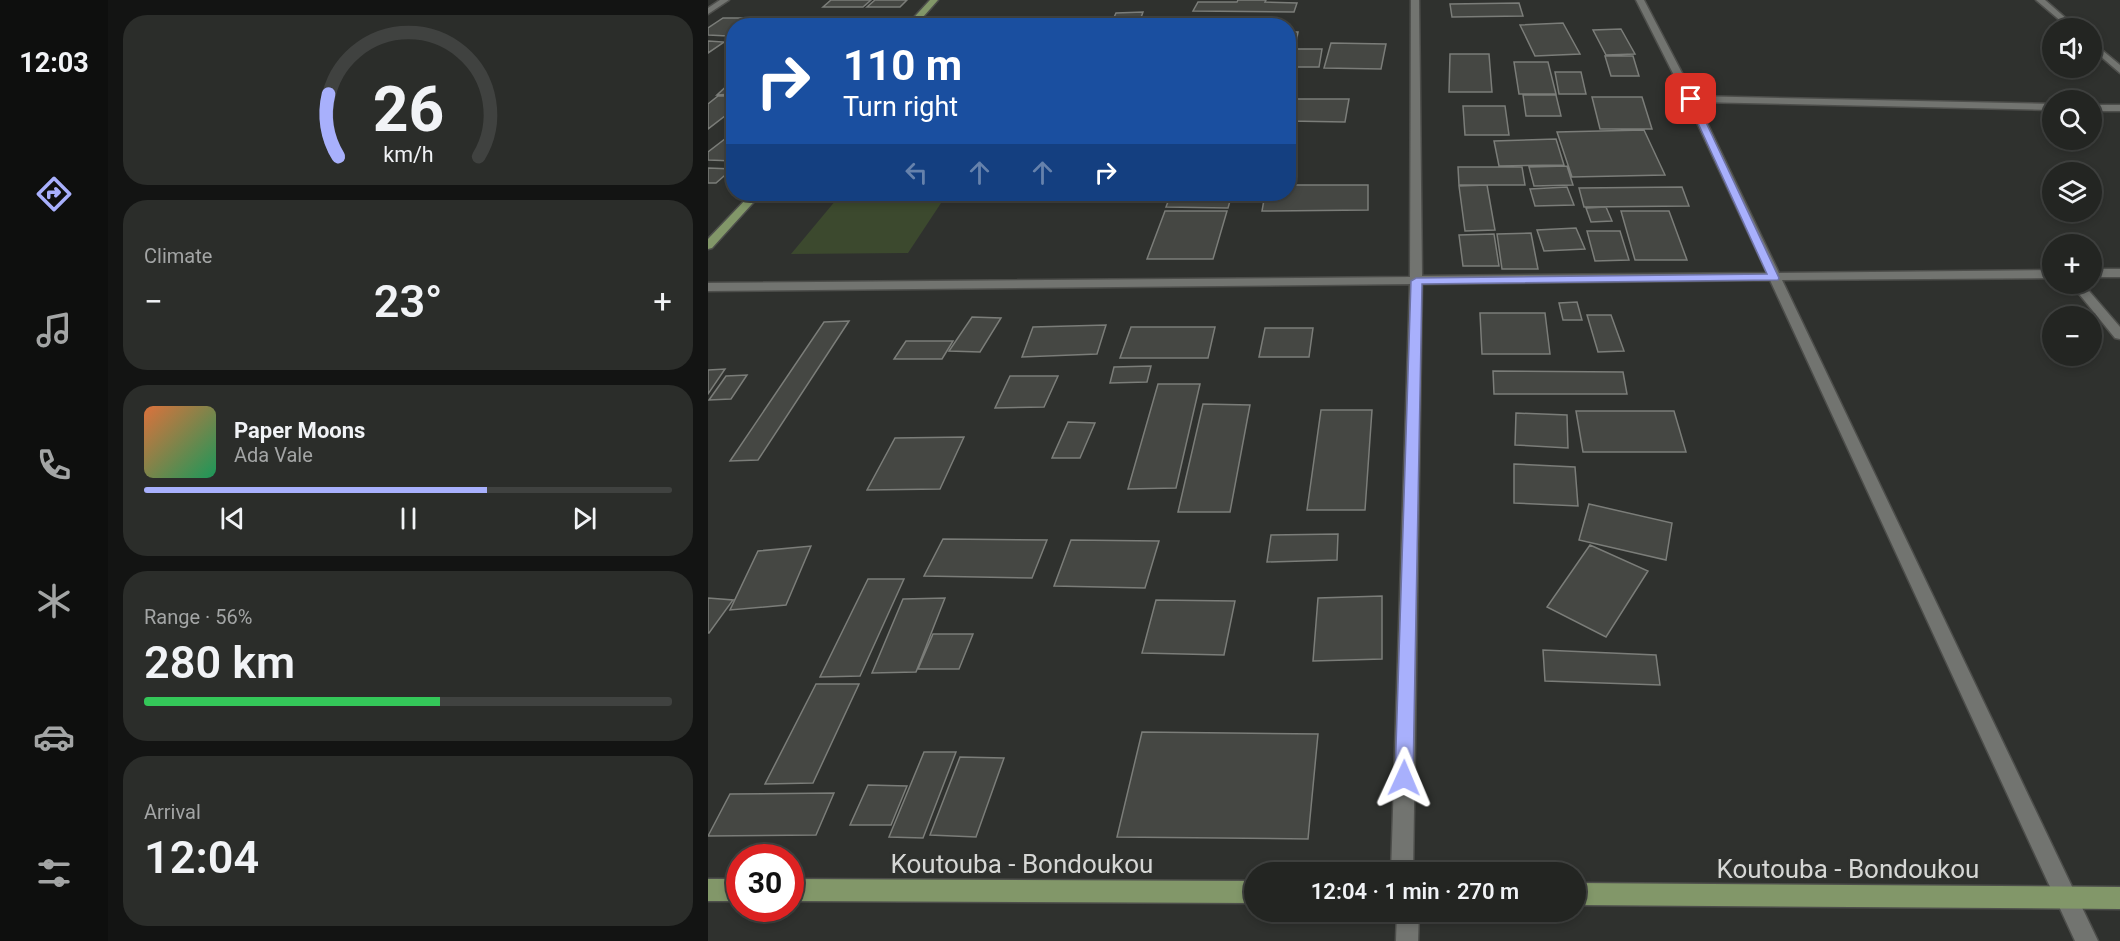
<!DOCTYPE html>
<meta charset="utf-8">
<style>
:root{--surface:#232522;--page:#2b2d2a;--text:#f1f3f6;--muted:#a3a5a5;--line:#404240;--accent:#a8b0fc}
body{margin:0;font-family:Roboto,sans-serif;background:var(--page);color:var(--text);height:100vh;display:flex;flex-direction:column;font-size:22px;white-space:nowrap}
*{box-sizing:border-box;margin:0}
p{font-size:20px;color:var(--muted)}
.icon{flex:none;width:33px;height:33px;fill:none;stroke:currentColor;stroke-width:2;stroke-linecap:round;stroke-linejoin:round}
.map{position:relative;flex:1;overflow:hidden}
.sheet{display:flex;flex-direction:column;gap:15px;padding:15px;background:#131413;width:600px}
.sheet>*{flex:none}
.banner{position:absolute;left:18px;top:18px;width:570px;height:183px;border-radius:24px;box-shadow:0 3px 9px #0003,0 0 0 2px var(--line);background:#1a4fa0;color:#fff;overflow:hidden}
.tools{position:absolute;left:1334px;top:18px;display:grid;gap:12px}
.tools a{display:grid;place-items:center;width:60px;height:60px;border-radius:50%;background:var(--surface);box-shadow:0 3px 9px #0003,0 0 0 2px var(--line);font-size:30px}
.speed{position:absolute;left:18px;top:844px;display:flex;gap:12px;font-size:30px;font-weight:700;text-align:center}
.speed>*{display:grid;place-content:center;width:78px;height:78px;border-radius:50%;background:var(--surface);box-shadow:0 3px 9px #0003,0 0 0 2px var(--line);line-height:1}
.speed .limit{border:9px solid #d22;background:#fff;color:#111}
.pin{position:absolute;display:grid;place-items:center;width:51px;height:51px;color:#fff;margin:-26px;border-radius:12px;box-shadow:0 3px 9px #0006}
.me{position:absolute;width:66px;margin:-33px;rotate:1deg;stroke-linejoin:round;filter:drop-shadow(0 0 4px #0008)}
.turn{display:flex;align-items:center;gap:21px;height:126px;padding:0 18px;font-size:27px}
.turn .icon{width:78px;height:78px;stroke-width:2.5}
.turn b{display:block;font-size:42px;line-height:51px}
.lanes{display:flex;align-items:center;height:57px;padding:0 18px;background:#0003;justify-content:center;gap:30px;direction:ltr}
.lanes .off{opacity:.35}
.big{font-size:45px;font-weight:600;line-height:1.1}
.sheet .tile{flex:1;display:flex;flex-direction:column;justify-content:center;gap:9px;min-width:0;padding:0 21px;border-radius:24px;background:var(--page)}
.sheet .dial{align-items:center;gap:0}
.dial svg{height:156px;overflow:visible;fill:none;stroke:var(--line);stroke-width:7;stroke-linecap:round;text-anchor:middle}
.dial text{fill:var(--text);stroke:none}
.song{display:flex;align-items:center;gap:18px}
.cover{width:72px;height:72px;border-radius:9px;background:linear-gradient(135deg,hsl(20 70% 55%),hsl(150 70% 35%))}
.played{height:6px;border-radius:3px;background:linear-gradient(90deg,var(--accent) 65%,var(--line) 65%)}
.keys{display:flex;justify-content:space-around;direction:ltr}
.heat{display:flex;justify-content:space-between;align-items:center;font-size:33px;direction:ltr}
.charge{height:9px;border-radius:4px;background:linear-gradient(90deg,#34c759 56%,var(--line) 0)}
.trip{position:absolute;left:536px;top:862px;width:342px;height:60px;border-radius:30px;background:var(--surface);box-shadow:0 3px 9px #0003,0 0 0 2px var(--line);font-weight:600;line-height:60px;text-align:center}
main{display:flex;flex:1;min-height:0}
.tab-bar{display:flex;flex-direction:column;width:108px;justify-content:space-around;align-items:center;background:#0e0f0e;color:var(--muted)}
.tab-bar .icon{width:42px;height:42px}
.tab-bar .current{color:var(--accent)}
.tab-bar b{font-size:27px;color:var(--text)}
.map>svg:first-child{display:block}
.green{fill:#3c492e}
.building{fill:#454743;stroke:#7b7d79;stroke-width:1.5}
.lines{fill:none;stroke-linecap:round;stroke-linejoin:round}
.minor-casing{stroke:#4d4e4b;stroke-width:3}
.major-casing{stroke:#4d4e4b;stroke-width:3}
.minor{fill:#727470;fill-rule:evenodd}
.major{fill:#829769;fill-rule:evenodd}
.route{fill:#a8b0fc;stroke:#6d72a4;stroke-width:1.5}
.labels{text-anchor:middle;stroke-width:6;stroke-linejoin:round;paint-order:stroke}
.near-street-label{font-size:26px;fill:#d6d7d5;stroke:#2f312e}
</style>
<main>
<nav class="tab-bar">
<b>12:03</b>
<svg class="icon current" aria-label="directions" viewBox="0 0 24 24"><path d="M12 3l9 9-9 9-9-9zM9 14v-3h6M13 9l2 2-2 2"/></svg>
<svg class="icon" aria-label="music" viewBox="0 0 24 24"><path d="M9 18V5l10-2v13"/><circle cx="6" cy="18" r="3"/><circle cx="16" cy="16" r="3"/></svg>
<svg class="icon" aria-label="phone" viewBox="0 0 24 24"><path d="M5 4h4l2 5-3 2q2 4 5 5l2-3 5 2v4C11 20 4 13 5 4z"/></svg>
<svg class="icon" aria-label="climate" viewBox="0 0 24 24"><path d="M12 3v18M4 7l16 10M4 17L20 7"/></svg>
<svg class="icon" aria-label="car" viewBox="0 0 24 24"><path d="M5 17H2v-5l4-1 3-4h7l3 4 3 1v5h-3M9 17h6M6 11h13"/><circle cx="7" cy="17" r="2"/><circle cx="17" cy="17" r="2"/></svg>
<svg class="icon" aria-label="filters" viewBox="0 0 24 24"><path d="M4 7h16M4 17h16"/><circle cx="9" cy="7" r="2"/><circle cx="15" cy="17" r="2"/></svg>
</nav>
<section class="sheet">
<div class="tile dial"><svg viewBox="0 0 100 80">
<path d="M14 69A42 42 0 1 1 86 69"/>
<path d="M14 69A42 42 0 0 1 9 37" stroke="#a8b0fc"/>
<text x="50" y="56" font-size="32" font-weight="700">26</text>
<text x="50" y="72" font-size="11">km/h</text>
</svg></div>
<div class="tile"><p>Climate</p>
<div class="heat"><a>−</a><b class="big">23°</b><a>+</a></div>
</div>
<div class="tile">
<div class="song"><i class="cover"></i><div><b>Paper Moons</b><p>Ada Vale</p></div></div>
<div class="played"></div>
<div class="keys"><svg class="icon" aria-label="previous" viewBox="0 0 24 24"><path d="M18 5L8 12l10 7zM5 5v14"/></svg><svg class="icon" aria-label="pause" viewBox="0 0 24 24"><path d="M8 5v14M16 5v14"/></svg><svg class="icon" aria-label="next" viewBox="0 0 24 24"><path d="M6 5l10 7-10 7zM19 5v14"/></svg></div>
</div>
<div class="tile"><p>Range · 56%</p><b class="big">280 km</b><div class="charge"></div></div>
<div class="tile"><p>Arrival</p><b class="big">12:04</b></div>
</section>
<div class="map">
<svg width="1412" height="941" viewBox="0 0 1412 941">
<rect width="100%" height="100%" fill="#2f312e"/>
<path class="green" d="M133 194H239L200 253 83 254Z"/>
<path class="building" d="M123 0H163L155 7H115Z
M167 0H199L192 7H159Z
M530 0H558L557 2 589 3 586 12 485 11 490 2H529Z
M811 3 815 16 744 17 742 4Z
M435 12 430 26H402L408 13Z
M15 18H45L35 26H26V32L20 36 0 35V28Z
M855 23 872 54 827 56 812 25Z
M913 29 927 54 898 55 885 30Z
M580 32H590L587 48H580Z
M0 41 16 42 0 53Z
M623 43 678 44 673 69 616 68Z
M580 49H614L611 67H580Z
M742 54H781L784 92H741Z
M897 56H925L931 76H903Z
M806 62H840L848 94H811Z
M847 72H873L878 94H851Z
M23 82H26V94L9 95Z
M815 95H848L853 116H818Z
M10 96H26V109L0 129V104Z
M884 97H934L944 129H892Z
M580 99H641L637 122 580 121Z
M755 106H797L801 135H757Z
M936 130 957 175 864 177 849 132Z
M26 132V161L0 160V152Z
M848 139 856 165 791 166 786 141Z
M859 166 865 185 826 186 821 167Z
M750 167H814L817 185H751Z
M0 168 24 169 8 183H0Z
M580 185H660V210L554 211 557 194H580Z
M779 185 787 230 757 231 751 186Z
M859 187 866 205 827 206 822 189Z
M974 187 981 206 876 207 871 188Z
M288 194H348L344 200 284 201Z
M365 194H451L448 201H362Z
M463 194H524L520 208 458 207Z
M898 207 904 221 883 222 878 208Z
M457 211H519L505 259H439Z
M913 211H961L979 260H927Z
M868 228 877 249 836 251 829 230Z
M879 231H912L921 260 887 261Z
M823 233 830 269H794L789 234Z
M786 234 791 266H755L751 235Z
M869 302 874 320H855L851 303Z
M772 313H837L842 354H774Z
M879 315H903L916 351 890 352Z
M264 317 293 318 272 352 241 351Z
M141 321 50 460 22 461 116 322Z
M398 325 389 354 314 357 325 327Z
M423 327H507L500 358H412Z
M557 328H605L601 357H551Z
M198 341H245L234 359H186Z
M443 366 439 382 402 383 406 367Z
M17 369 0 394V370Z
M785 371 915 372 919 394H786Z
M39 375 23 399 1 400 18 376Z
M302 376H350L336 407 287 408Z
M450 384H492L468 488 420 489Z
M495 404 542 405 522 512H470Z
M613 410H664L657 510H599Z
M868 411H966L978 452H875Z
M808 413 859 415 860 448 807 445Z
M360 422 387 423 372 458H344Z
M256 437 232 489 159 490 187 438Z
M806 464 867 467 870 506 806 503Z
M881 504 964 523 958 560 871 540Z
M630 534 629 560 559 562 563 535Z
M235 539 339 540 324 578 216 576Z
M363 540 451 541 437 588 346 586Z
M882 545 940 571 898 637 839 607Z
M103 546 78 605 22 610 50 551Z
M160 579H196L152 676 112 677Z
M674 596V659L605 661 610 598Z
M0 598 25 600 1 633H0Z
M237 598 208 672 164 673 195 599Z
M448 600 527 601 516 655 434 653Z
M225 634H265L251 669H210Z
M835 650 948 655 952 685 837 681Z
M108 684H151L105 783 57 784Z
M434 732 610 734 600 839 409 837Z
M216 752H248L215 838 181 837Z
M252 757 296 758 268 837 222 835Z
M160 785 199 786 183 825H142Z
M126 793 108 835 0 836 22 794Z"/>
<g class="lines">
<defs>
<path id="minor" d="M12 0H21L0 14V8Z
M703 0H711L714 276 1059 273 978 99 928 0H936L986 96 1344 104V110L989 102 1071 273 1344 270V278L1074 280 1390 941H1367L1062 280 714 284 705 873H683L702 284 0 291V283L702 277Z
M1328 0H1337L1369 28H1361Z
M1383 41 1412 65V73L1383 48Z
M1383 105H1412V111H1383Z
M1383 269H1412V277H1383Z
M1363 284H1375L1412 327V339L1407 338Z
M689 912H711L710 941H688Z"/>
<path id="major" d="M222 0H230L207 26H198Z
M43 194H53L4 248 0 249V239Z
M0 879H32V901H0Z
M82 879 546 881V903L82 901Z
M867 883 1412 887V909L867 905Z"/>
</defs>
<use href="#minor" class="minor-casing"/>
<use href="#major" class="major-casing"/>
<use href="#minor" class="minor"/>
<use href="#major" class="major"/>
</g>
<path class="route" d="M983 96 987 99 1071 278 1070 280 714 284 705 778 703 784 696 787 690 784 687 778 703 281 708 278 1059 274 979 99Z"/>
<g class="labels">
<g class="near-street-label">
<text x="314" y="873">Koutouba - Bondoukou</text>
<text x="1140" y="878">Koutouba - Bondoukou</text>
</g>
</g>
</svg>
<div class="tools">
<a><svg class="icon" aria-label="sound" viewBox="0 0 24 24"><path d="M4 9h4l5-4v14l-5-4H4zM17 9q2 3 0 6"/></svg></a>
<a><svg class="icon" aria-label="search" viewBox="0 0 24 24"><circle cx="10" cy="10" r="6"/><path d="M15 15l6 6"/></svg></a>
<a><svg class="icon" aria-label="layers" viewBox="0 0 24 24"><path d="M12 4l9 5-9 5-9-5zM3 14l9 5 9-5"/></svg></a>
<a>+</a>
<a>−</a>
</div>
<div class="speed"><div class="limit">30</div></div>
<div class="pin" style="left:983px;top:99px;background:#d93025"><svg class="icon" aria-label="arrive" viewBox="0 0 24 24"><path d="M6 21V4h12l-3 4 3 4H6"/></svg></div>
<svg class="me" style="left:696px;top:778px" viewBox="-20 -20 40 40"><path d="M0-17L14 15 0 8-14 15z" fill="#a8b0fc" stroke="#fff" stroke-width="4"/></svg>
<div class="trip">12:04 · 1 min · 270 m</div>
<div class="banner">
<div class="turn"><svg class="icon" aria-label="right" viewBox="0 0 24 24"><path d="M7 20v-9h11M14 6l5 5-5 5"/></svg><div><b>110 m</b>Turn right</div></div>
<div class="lanes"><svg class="icon off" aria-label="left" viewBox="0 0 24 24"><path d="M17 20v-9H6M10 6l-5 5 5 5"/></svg><svg class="icon off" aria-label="ahead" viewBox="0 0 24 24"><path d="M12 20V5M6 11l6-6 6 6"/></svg><svg class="icon off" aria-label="ahead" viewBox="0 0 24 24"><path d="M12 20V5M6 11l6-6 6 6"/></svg><svg class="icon" aria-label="right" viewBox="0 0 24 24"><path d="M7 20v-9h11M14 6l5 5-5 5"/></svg></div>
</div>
</div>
</main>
